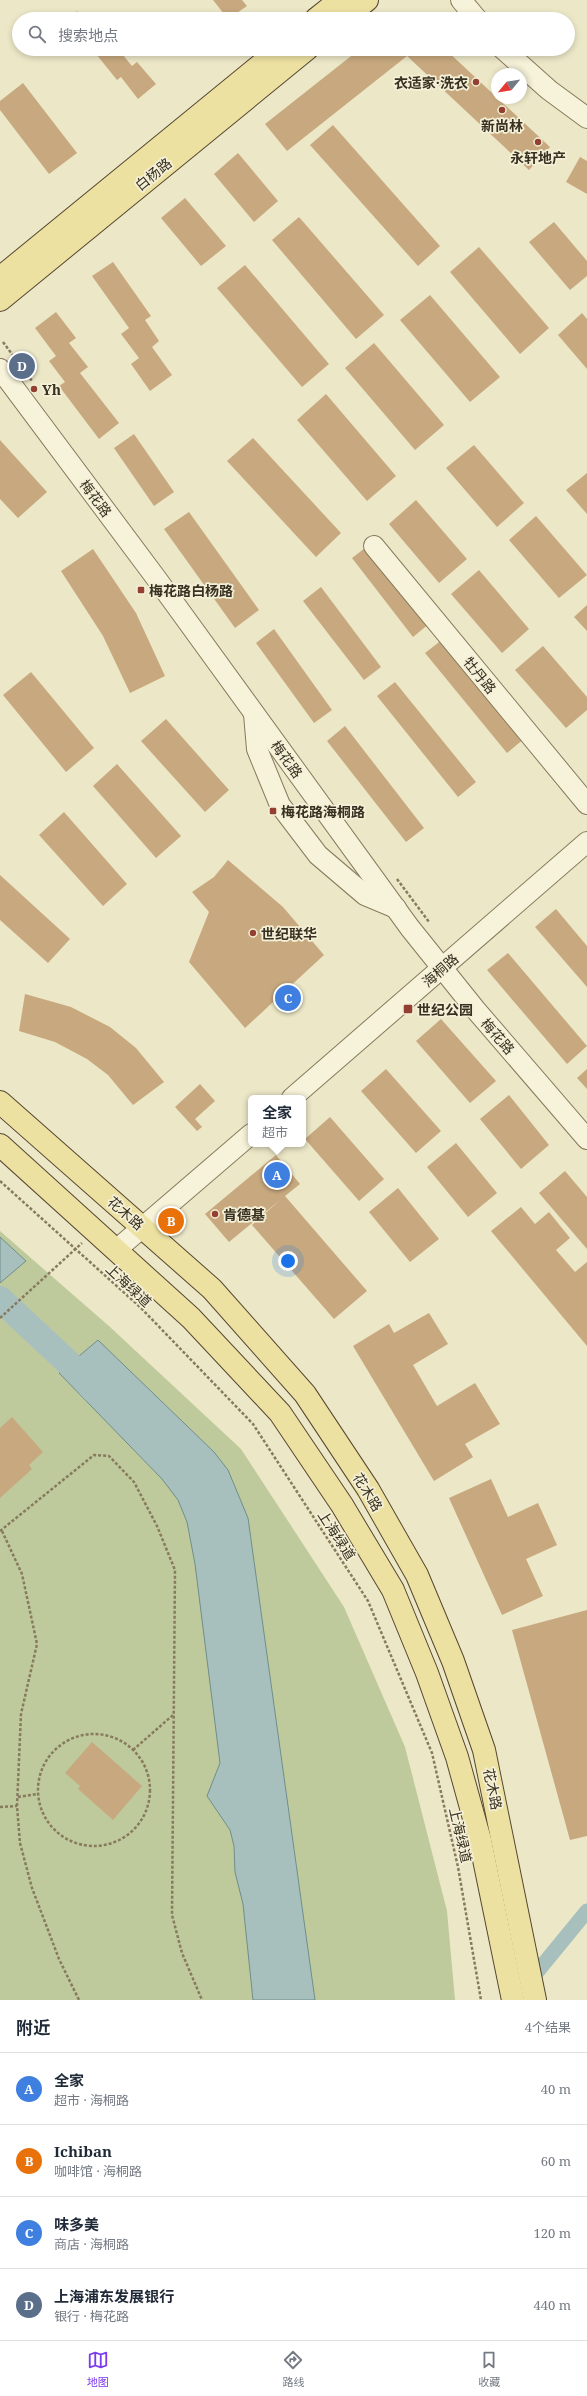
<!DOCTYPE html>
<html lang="zh">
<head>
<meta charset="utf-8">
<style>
  :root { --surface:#fff; --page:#f6f6f7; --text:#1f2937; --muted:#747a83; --line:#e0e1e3; --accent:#7c3aed }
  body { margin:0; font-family:"Noto Serif","Noto Sans SC",serif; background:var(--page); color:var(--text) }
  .compass { position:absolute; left:491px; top:68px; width:36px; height:36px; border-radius:50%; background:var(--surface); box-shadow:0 2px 6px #0003; rotate:240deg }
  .you { position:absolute; left:288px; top:1261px; width:14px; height:14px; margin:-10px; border:3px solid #fff; border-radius:50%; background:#1a73e8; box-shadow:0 0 0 6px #1a73e833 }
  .badge { display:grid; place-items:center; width:26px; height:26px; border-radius:50%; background:var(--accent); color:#fff; font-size:13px; font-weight:700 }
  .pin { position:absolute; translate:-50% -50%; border:2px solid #fff; box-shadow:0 1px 4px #0006 }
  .popup { position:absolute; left:248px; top:1095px; width:58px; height:52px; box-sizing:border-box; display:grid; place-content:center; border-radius:6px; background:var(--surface); filter:drop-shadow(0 1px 3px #0005); font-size:13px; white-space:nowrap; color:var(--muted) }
  .popup b { font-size:15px; color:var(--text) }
  .popup::after { content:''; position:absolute; left:50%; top:100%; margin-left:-8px; border:8px solid transparent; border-top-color:var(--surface) }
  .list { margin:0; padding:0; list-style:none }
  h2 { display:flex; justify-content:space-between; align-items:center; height:52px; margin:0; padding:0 16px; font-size:17px }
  h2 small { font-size:13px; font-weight:400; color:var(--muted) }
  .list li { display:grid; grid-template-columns:26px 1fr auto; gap:12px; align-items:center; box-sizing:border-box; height:72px; padding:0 16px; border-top:1px solid var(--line) }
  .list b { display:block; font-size:15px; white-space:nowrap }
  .list p { margin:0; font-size:13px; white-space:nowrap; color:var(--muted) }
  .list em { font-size:13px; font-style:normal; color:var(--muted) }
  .icon { flex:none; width:22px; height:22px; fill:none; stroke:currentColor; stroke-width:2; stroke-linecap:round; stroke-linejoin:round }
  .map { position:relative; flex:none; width:587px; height:2000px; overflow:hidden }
  .search { position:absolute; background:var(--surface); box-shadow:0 2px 6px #0003; left:12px; right:12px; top:12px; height:44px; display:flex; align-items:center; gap:10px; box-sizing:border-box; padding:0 14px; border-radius:22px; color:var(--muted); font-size:15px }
  .sheet { height:340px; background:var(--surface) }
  nav { display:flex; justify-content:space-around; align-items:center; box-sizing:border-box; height:56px; border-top:1px solid var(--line); background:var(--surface); font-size:11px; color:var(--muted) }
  nav a { display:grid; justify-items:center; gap:2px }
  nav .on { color:var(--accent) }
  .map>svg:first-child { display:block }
  .green { fill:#beca9c }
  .water { fill:#a8c0bd; stroke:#6f8e8b }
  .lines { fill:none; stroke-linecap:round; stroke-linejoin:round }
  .canal { stroke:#a8c0bd; stroke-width:15 }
  .river { stroke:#a8c0bd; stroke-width:26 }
  .building { fill:#c8a97f }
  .minor-casing { stroke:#877a5e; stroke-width:22 }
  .major-casing { stroke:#554731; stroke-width:24 }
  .path { stroke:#877a5e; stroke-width:2.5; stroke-dasharray:3 2; stroke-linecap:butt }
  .minor { stroke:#f7f3da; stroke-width:20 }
  .major { stroke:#ede1a2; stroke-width:22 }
  .poi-dot { fill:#933f31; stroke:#f4f0d7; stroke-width:1.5 }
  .labels { text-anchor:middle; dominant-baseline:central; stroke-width:3.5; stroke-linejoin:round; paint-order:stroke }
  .poi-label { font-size:14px; font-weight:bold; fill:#383020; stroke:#f4f0d7; text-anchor:start }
  .street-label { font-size:14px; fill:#383020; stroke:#f4f0d7 }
</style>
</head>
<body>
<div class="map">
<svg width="587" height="2000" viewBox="0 0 587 2000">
  <rect width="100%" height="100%" fill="#ece7c7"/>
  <!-- green -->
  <path class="green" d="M 0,1231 L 110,1327 L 241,1449 L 344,1607 L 405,1747 L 447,1911 L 455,2000 L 0,2000 Z"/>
  <!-- water -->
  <g class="water">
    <path d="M 0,1237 L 26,1261 L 0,1283 Z"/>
    <path d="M 98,1340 L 214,1452 L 228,1470 L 248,1518 L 315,2000 L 253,2000 L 243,1904 L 235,1872 L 234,1846 L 230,1830 L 207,1796 L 220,1763 L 195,1564 L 187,1522 L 178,1500 L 162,1479 L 59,1373 Z"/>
  </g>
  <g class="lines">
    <!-- canal -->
    <path class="canal" d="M 528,1983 L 587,1911"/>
    <!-- river -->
    <path class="river" d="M 0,1299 L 78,1372 L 94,1390"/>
  </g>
  <!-- building -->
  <g class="building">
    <path d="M 213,0 L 242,0 L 247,6 L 228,19 Z"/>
    <path d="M 77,11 L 83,19 L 68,19 Z"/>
    <path d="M 92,49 L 118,49 L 132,66 L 137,62 L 156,84 L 138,99 L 121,77 L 117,80 Z"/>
    <path d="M 360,49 L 445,49 L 550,147 L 529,170 L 407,56 L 287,151 L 265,124 Z"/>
    <path d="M 23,83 L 77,153 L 49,174 L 0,110 L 0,101 Z"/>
    <path d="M 333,125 L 440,246 L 418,266 L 310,145 Z"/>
    <path d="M 238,153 L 278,201 L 254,222 L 214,174 Z"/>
    <path d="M 580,157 L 587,161 L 587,194 L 566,182 Z"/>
    <path d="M 185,198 L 226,246 L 201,266 L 161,218 Z"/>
    <path d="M 299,217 L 384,315 L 356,339 L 272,240 Z"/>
    <path d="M 554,222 L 587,261 L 587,276 L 570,290 L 529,242 Z"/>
    <path d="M 479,247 L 549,328 L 520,354 L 450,272 Z"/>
    <path d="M 113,262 L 151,316 L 145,320 L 159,341 L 152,347 L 172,375 L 150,391 L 131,364 L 139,358 L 121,334 L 129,328 L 92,276 Z"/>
    <path d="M 245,265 L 329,364 L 302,387 L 217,288 Z"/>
    <path d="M 430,295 L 500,377 L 470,402 L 400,320 Z"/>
    <path d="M 56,312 L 76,338 L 69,343 L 88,367 L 80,373 L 119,423 L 99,439 L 59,386 L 65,382 L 49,361 L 56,356 L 35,328 Z"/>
    <path d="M 582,313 L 587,319 L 587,369 L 558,335 Z"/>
    <path d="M 374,343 L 444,425 L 415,450 L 345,368 Z"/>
    <path d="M 326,394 L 396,476 L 367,501 L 297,420 Z"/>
    <path d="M 134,434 L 174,492 L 154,506 L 114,448 Z"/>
    <path d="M 253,438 L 341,533 L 316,557 L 227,461 Z"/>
    <path d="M 0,440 L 47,492 L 18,518 L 0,499 Z"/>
    <path d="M 474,445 L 524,503 L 497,527 L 446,468 Z"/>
    <path d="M 587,473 L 587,514 L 566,490 Z"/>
    <path d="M 416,500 L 467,559 L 439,583 L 389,524 Z"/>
    <path d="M 189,512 L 259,610 L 235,628 L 164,529 Z"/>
    <path d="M 536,516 L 587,575 L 559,598 L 509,540 Z"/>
    <path d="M 369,545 L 430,623 L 413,637 L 352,558 Z"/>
    <path d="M 93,549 L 136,613 L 165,676 L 130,693 L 103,636 L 61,571 Z"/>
    <path d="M 479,570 L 529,629 L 502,653 L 451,594 Z"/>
    <path d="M 321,587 L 381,667 L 364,680 L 303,601 Z"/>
    <path d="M 587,605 L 587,631 L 574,617 Z"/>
    <path d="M 274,629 L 332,710 L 314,723 L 256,643 Z"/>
    <path d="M 443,639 L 525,738 L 507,753 L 425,653 Z"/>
    <path d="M 543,646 L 587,697 L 587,710 L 566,728 L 515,670 Z"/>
    <path d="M 31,672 L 94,748 L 66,772 L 3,695 Z"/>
    <path d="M 395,682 L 476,782 L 458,797 L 377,696 Z"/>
    <path d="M 166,719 L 229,790 L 205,812 L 141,741 Z"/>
    <path d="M 345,726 L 424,828 L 406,842 L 327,741 Z"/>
    <path d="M 117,764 L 181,836 L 156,858 L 93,786 Z"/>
    <path d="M 64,812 L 127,884 L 103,906 L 39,835 Z"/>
    <path d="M 228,860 L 283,907 L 324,955 L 245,1028 L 189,962 L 209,912 L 192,892 L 214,877 Z"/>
    <path d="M 0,875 L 70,939 L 48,963 L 0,920 Z"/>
    <path d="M 556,909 L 587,946 L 587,987 L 535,927 Z"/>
    <path d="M 508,953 L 587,1046 L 567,1064 L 487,970 Z"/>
    <path d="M 25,994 L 71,1007 L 110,1027 L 136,1048 L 164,1082 L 133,1105 L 108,1075 L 87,1059 L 55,1042 L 19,1031 Z"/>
    <path d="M 441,1019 L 496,1081 L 470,1103 L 416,1041 Z"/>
    <path d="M 386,1069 L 441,1131 L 416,1153 L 361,1091 Z"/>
    <path d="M 587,1069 L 587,1089 L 577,1078 Z"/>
    <path d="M 200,1084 L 215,1101 L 195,1119 L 202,1127 L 197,1131 L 175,1107 Z"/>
    <path d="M 509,1095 L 549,1145 L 521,1169 L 480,1119 Z"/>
    <path d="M 330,1117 L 384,1179 L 359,1201 L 305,1139 Z"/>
    <path d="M 456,1143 L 497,1193 L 468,1217 L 427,1167 Z"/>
    <path d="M 276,1155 L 300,1184 L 285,1196 L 367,1291 L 334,1319 L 252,1225 L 280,1200 L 229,1242 L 205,1214 Z"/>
    <path d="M 565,1171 L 587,1197 L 587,1249 L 539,1193 Z"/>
    <path d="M 398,1188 L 439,1239 L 410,1262 L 369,1212 Z"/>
    <path d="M 521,1207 L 535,1224 L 549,1212 L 570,1238 L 556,1250 L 575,1272 L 587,1262 L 587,1346 L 491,1231 Z"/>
    <path d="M 429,1313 L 448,1344 L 413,1365 L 437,1406 L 475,1383 L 500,1424 L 465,1444 L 473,1457 L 434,1481 L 353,1346 L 389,1324 L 394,1333 Z"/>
    <path d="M 12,1417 L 43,1452 L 29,1465 L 32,1469 L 0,1498 L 0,1428 Z"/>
    <path d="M 491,1479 L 508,1517 L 538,1503 L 557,1545 L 526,1559 L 543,1596 L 502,1615 L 449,1498 Z"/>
    <path d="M 587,1610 L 587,1836 L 570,1840 L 512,1630 Z"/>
    <path d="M 92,1742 L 142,1786 L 113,1820 L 78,1789 L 80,1786 L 65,1773 Z"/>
  </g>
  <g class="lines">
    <defs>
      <g id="minor">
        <path d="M 461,0 L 477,19"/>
        <path d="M 503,49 L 549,90 L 587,118"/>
        <path d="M 0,369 L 156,578 L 410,928 L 475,1009 L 587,1139"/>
        <path d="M 374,546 L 587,804"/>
        <path d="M 254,714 L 257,749 L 280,805 L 318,855 L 365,895 L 396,908"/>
        <path d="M 292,1098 L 587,842"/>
        <path d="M 116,1250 L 251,1134"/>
      </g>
      <g id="major">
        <path d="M 316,19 L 340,0"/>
        <path d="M 343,19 L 367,0"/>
        <path d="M 0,278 L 280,49"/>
        <path d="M 0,300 L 307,49"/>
        <path d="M 0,1102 L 212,1289 L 305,1394 L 368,1489 L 417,1575 L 453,1661 L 484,1750 L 535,2000"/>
        <path d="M 0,1145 L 191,1318 L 280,1413 L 342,1505 L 393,1590 L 427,1673 L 457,1757 L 480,1840 L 513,2000"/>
      </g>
    </defs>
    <!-- minor casing -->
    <use href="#minor" class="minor-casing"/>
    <!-- major casing -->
    <use href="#major" class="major-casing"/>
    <!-- path -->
    <g class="path">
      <path d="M 3,342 L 32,381"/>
      <path d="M 397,879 L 429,922"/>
      <path d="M 0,1181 L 140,1307 L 253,1424 L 368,1601 L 432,1753 L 458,1867 L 481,2000"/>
      <path d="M 0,1318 L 82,1243"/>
      <path d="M 0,1531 L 94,1455 L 109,1456 L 134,1482 L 157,1526 L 175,1570 L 172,1915 L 182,1953 L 202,2000"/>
      <path d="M 2,1531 L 22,1574 L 37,1644 L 21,1714 L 17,1806 L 20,1843 L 32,1888 L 59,1959 L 79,2000"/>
      <circle cx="94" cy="1790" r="56"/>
      <path d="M 133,1750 L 173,1715"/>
      <path d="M 18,1797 L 37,1794"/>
      <path d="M 0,1807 L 17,1806"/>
    </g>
    <!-- minor -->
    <use href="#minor" class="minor"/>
    <!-- major -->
    <use href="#major" class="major"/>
  </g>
  <!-- markers -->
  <g class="poi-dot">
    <circle cx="476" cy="82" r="4"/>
    <circle cx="502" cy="110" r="4"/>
    <circle cx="538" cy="142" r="4"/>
    <circle cx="34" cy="389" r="4"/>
    <rect x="137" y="586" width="8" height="8" rx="2"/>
    <rect x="269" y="807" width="8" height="8" rx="2"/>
    <circle cx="253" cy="933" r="4"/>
    <rect x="403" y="1004" width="10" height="10" rx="2"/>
    <circle cx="215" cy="1214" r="4"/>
  </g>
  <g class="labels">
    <!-- poi labels -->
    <g class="poi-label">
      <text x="468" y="82" text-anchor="end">衣适家·洗衣</text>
      <text x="502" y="125" text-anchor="middle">新尚林</text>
      <text x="538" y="157" text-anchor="middle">永轩地产</text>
      <text x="42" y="389">Yh</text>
      <text x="149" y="590">梅花路白杨路</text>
      <text x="281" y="811">梅花路海桐路</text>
      <text x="261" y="933">世纪联华</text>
      <text x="417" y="1009">世纪公园</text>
      <text x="223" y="1214">肯德基</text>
    </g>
    <!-- street labels -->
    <g class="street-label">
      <text transform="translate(153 174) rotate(-39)">白杨路</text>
      <text transform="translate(96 498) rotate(53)">梅花路</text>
      <text transform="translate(480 675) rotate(51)">牡丹路</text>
      <text transform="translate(287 759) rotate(54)">梅花路</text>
      <text transform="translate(440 970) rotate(-41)">海桐路</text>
      <text transform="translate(498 1036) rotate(49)">梅花路</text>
      <text transform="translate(126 1213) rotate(41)">花木路</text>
      <text transform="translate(129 1285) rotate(43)">上海绿道</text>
      <text transform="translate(368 1492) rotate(58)">花木路</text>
      <text transform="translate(337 1535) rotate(57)">上海绿道</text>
      <text transform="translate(493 1789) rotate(78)">花木路</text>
      <text transform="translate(461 1835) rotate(77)">上海绿道</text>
    </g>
  </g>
</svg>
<svg class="compass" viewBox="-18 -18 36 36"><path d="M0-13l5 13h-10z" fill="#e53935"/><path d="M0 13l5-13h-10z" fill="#747a83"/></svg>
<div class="you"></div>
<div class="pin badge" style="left:277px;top:1175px;background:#3f7fe0">A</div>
<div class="popup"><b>全家</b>超市</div>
<div class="pin badge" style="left:171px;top:1221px;background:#e8710a">B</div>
<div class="pin badge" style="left:288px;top:998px;background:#3f7fe0">C</div>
<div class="pin badge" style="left:22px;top:366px;background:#5c6f8a">D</div>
<div class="search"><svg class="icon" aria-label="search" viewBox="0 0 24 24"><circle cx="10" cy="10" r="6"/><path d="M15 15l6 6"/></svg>搜索地点</div>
</div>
<section class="sheet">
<h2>附近<small>4个结果</small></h2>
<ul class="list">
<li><span class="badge" style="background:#3f7fe0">A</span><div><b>全家</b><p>超市 · 海桐路</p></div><em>40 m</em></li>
<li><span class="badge" style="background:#e8710a">B</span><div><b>Ichiban</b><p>咖啡馆 · 海桐路</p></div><em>60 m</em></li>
<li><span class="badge" style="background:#3f7fe0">C</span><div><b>味多美</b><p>商店 · 海桐路</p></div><em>120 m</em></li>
<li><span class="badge" style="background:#5c6f8a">D</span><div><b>上海浦东发展银行</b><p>银行 · 梅花路</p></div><em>440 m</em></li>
</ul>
</section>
<nav>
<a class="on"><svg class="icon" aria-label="map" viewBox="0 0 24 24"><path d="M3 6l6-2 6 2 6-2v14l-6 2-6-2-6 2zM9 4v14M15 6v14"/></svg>地图</a>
<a><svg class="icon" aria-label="directions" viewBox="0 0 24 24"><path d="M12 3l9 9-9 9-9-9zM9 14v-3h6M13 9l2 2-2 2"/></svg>路线</a>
<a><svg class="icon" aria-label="saved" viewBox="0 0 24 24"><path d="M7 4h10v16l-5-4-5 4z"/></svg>收藏</a>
</nav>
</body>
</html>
